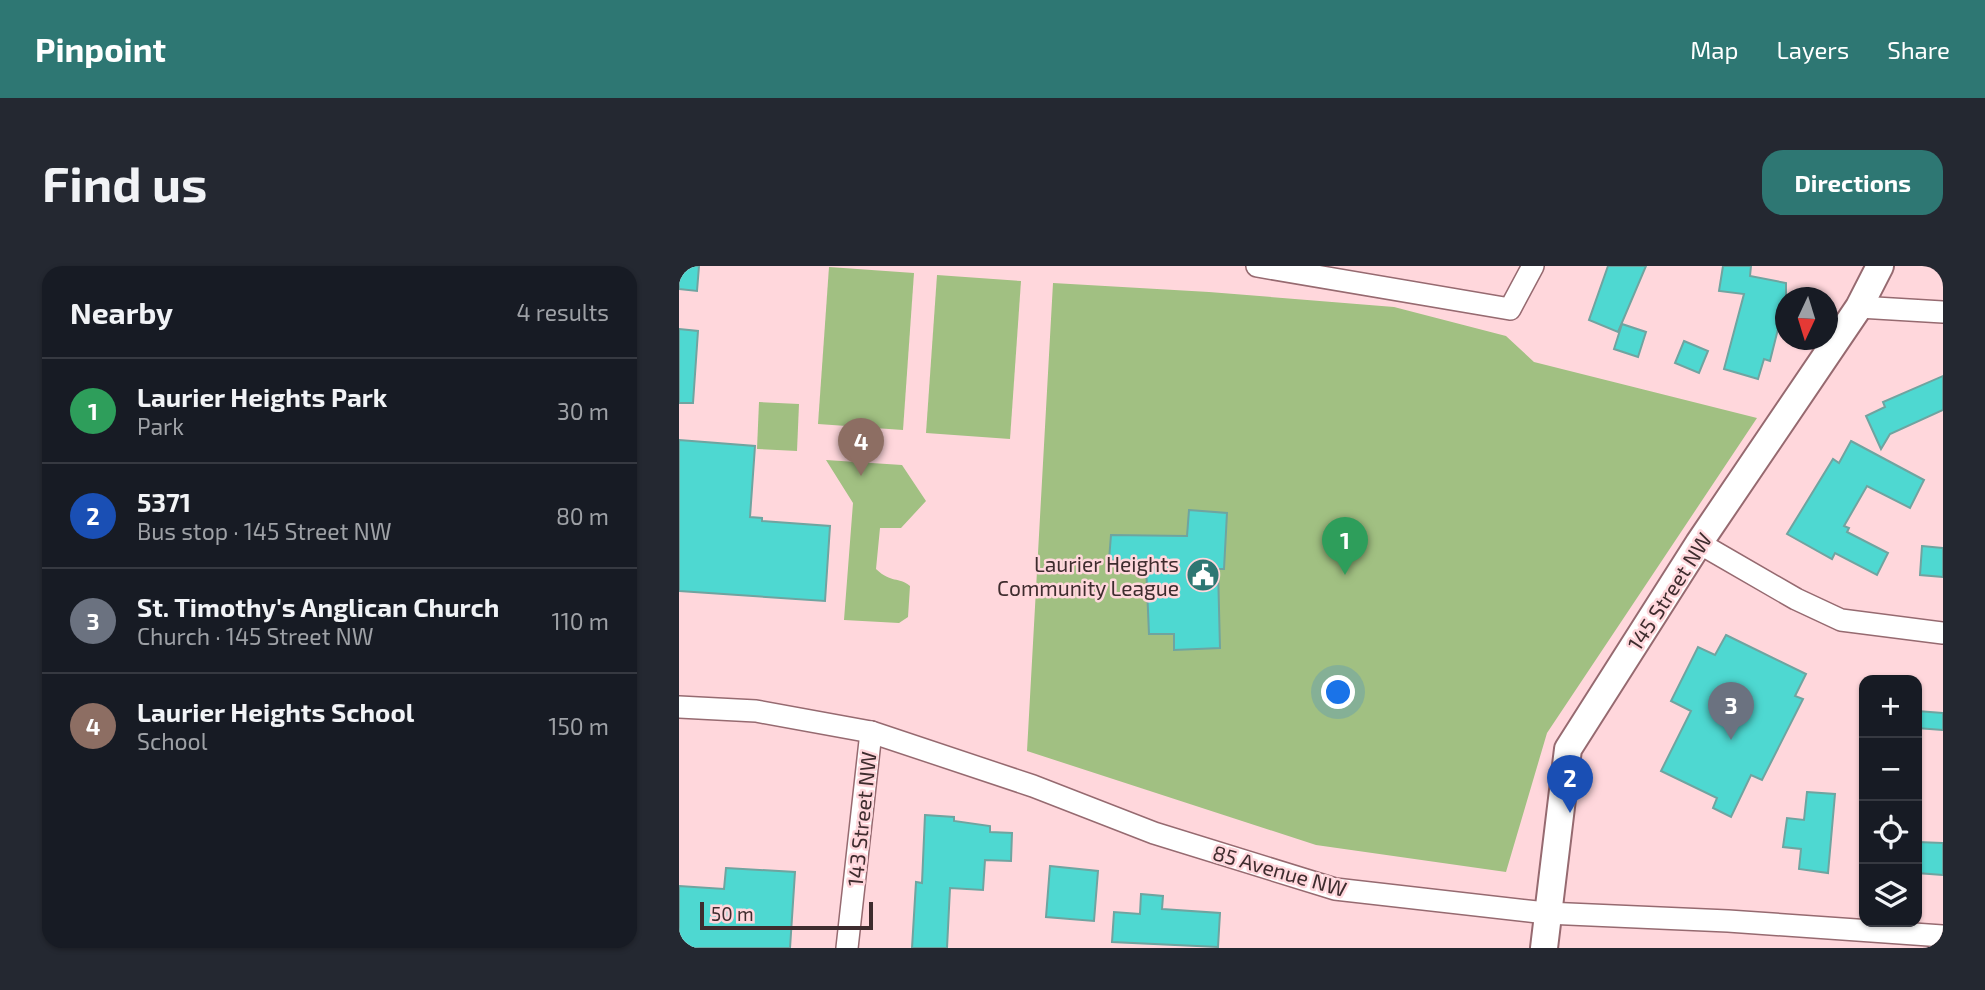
<!DOCTYPE html>
<html lang="en">
<head>
<meta charset="utf-8">
<style>
  :root { --surface:#171b24; --page:#242831; --text:#f1f3f6; --muted:#9ea1a6; --line:#363941; --accent:#2e7773 }
  body { margin:0; font-family:"Exo 2",sans-serif; background:var(--page); color:var(--text) }
  .controls { position:absolute; right:21px; bottom:21px; display:grid; overflow:hidden; border-radius:14px; box-shadow:0 2px 5px #0004 }
  .controls button { width:63px; height:63px; display:grid; place-items:center; padding:0; border:0; border-bottom:2px solid var(--line); background:var(--surface); color:var(--text); font:35px sans-serif }
  .compass { position:absolute; left:1096px; top:21px; width:63px; height:63px; border-radius:50%; background:var(--surface); box-shadow:0 2px 5px #0004; rotate:184deg }
  .scale { position:absolute; left:21px; bottom:18px; width:173px; box-sizing:border-box; padding-left:7px; border:4px solid #3e2c2e; border-top:0; font-size:19px; line-height:24px; white-space:nowrap; color:#3e2c2e; -webkit-text-stroke:5px #ffd7dc; paint-order:stroke }
  .you { position:absolute; left:660px; top:427px; width:24px; height:24px; margin:-18px; border:5px solid #fff; border-radius:50%; background:#1a73e8; box-shadow:0 0 0 10px #1a73e833 }
  .badge { display:grid; place-items:center; width:46px; height:46px; border-radius:50%; background:var(--accent); color:#fff; font-size:23px; font-weight:700 }
  .pin { position:absolute; translate:-50% -58px; filter:drop-shadow(0 2px 4px #0008) }
  .pin::after { content:''; position:absolute; top:37px; width:24px; height:21px; background:inherit; clip-path:polygon(0 0,100% 0,50% 100%) }
  .list { margin:0; padding:0; list-style:none }
  h2 { display:flex; justify-content:space-between; align-items:center; height:91px; margin:0; padding:0 28px; font-size:30px }
  h2 small { font-size:23px; font-weight:400; color:var(--muted) }
  .list li { display:grid; grid-template-columns:46px 1fr auto; gap:21px; align-items:center; box-sizing:border-box; height:105px; padding:0 28px; border-top:2px solid var(--line) }
  .list b { display:block; font-size:26px; white-space:nowrap }
  .list p { margin:0; font-size:23px; white-space:nowrap; color:var(--muted) }
  .list em { font-size:23px; font-style:normal; color:var(--muted) }
  .icon { flex:none; width:38px; height:38px; fill:none; stroke:currentColor; stroke-width:2; stroke-linecap:round; stroke-linejoin:round }
  .map { position:relative; flex:none; width:1264px; height:682px; overflow:hidden; border-radius:21px }
  header { display:flex; align-items:center; gap:42px; box-sizing:border-box; height:98px; padding:0 35px; background:var(--accent); color:#fff }
  header strong { font-size:33px }
  nav { display:flex; gap:38px; margin-inline-start:auto; font-size:24px }
  .intro { display:flex; align-items:center; justify-content:space-between; box-sizing:border-box; height:168px; padding:0 42px }
  h1 { margin:0; font-size:49px }
  .button { padding:18px 32px; border-radius:21px; background:var(--accent); color:#fff; font-size:24px; font-weight:700 }
  main { display:flex; gap:42px; padding:0 42px }
  aside { flex:1; background:var(--surface); border-radius:21px; box-shadow:0 2px 5px #0004 }
  .map>svg:first-child { display:block }
  .green { fill:#a1c082 }
  .building { fill:#4ed8d1; stroke:#6fa4a0; stroke-width:2 }
  .lines { fill:none; stroke-linecap:round; stroke-linejoin:round }
  .minor-casing { stroke:#966a70; stroke-width:24 }
  .tertiary-casing { stroke:#966a70; stroke-width:30 }
  .minor { stroke:#fff; stroke-width:21 }
  .tertiary { stroke:#fff; stroke-width:26 }
  .labels { text-anchor:middle; dominant-baseline:central; stroke-width:5; stroke-linejoin:round; paint-order:stroke }
  .poi-label { font-size:21px; fill:#3e2c2e; stroke:#ffd7dc; text-anchor:end }
  .street-label { font-size:21px; fill:#3e2c2e; stroke:#ffd7dc }
</style>
</head>
<body>
<header>
<strong>Pinpoint</strong>
<nav><a>Map</a><a>Layers</a><a>Share</a></nav>
</header>
<div class="intro"><h1>Find us</h1><a class="button">Directions</a></div>
<main>
<aside>
<h2>Nearby<small>4 results</small></h2>
<ul class="list">
<li><span class="badge" style="background:#2e9e5b">1</span><div><b>Laurier Heights Park</b><p>Park</p></div><em>30 m</em></li>
<li><span class="badge" style="background:#1a4fb4">2</span><div><b>5371</b><p>Bus stop · 145 Street NW</p></div><em>80 m</em></li>
<li><span class="badge" style="background:#6b7280">3</span><div><b>St. Timothy's Anglican Church</b><p>Church · 145 Street NW</p></div><em>110 m</em></li>
<li><span class="badge" style="background:#8d6e63">4</span><div><b>Laurier Heights School</b><p>School</p></div><em>150 m</em></li>
</ul>
</aside>
<div class="map">
<svg width="1264" height="682" viewBox="0 0 1264 682">
  <rect width="100%" height="100%" fill="#ffd7dc"/>
  <!-- green -->
  <g class="green">
    <path d="M 150,1 L 235,7 L 224,164 L 139,158 Z"/>
    <path d="M 258,9 L 342,15 L 331,173 L 247,167 Z"/>
    <path d="M 374,17 L 530,26 L 715,41 L 827,70 L 855,96 L 1078,152 L 868,467 L 827,606 L 637,579 L 348,485 Z"/>
    <path d="M 80,136 L 120,138 L 118,185 L 78,183 Z"/>
    <path d="M 147,194 L 223,199 L 247,235 L 222,262 L 201,262 L 197,303 C 213,318 219,310 231,320 L 229,351 L 220,357 L 165,354 L 174,237 Z"/>
  </g>
  <!-- building -->
  <g class="building">
    <path d="M 0,0 L 20,0 L 18,25 L 0,23 Z"/>
    <path d="M 929,0 L 967,0 L 939,66 L 910,54 Z"/>
    <path d="M 1044,0 L 1072,0 L 1071,10 L 1107,17 L 1107,60 L 1100,59 L 1091,95 L 1085,93 L 1079,113 L 1045,103 L 1065,28 L 1040,25 Z"/>
    <path d="M 943,58 L 967,66 L 959,91 L 935,83 Z"/>
    <path d="M 0,63 L 19,65 L 14,137 L 0,137 Z"/>
    <path d="M 1005,75 L 1029,85 L 1020,107 L 996,97 Z"/>
    <path d="M 1264,110 L 1264,144 L 1211,168 L 1202,183 L 1187,150 L 1206,141 L 1204,136 Z"/>
    <path d="M 0,174 L 76,180 L 71,251 L 83,252 L 83,255 L 151,260 L 146,335 L 0,325 Z"/>
    <path d="M 1172,175 L 1245,214 L 1231,242 L 1188,220 L 1165,260 L 1170,262 L 1168,266 L 1209,287 L 1198,309 L 1156,287 L 1153,293 L 1108,268 L 1154,193 L 1160,197 Z"/>
    <path d="M 510,244 L 548,247 L 545,303 L 539,303 L 541,382 L 495,384 L 495,368 L 470,368 L 467,298 L 430,294 L 432,269 L 508,270 Z"/>
    <path d="M 1243,280 L 1264,282 L 1264,311 L 1241,309 Z"/>
    <path d="M 1047,369 L 1127,408 L 1116,430 L 1124,433 L 1083,514 L 1072,509 L 1052,551 L 1034,542 L 1038,532 L 982,505 L 1012,445 L 992,435 L 1019,381 L 1036,389 Z"/>
    <path d="M 1238,445 L 1264,447 L 1264,464 L 1238,462 Z"/>
    <path d="M 1128,526 L 1156,528 L 1149,607 L 1120,603 L 1122,583 L 1104,581 L 1108,552 L 1125,554 Z"/>
    <path d="M 246,549 L 275,551 L 275,555 L 311,560 L 311,566 L 333,567 L 332,595 L 306,594 L 304,624 L 271,622 L 268,682 L 233,682 L 237,616 L 243,617 Z"/>
    <path d="M 1238,576 L 1264,577 L 1264,609 L 1238,607 Z"/>
    <path d="M 371,600 L 419,605 L 415,655 L 367,651 Z"/>
    <path d="M 47,602 L 116,606 L 111,682 L 0,682 L 0,620 L 45,623 Z"/>
    <path d="M 462,628 L 484,630 L 483,643 L 541,647 L 539,681 L 433,676 L 435,646 L 461,648 Z"/>
  </g>
  <g class="lines">
    <defs>
      <g id="minor">
        <path d="M 578,0 L 831,43 L 854,0"/>
        <path d="M 1180,41 L 1264,46"/>
        <path d="M 1020,277 L 1117,333 L 1162,354 L 1264,367"/>
        <path d="M 0,441 L 77,445 L 192,466 L 354,520 L 475,567 L 656,623 L 867,647 L 1049,655 L 1264,670"/>
        <path d="M 168,682 L 192,466"/>
      </g>
      <path id="tertiary" d="M 865,682 L 889,483 L 1020,277 L 1180,41 L 1201,0"/>
    </defs>
    <!-- minor casing -->
    <use href="#minor" class="minor-casing"/>
    <!-- tertiary casing -->
    <use href="#tertiary" class="tertiary-casing"/>
    <!-- minor -->
    <use href="#minor" class="minor"/>
    <!-- tertiary -->
    <use href="#tertiary" class="tertiary"/>
  </g>
  <!-- icons -->
  <defs>
    <symbol id="civic-disc" viewBox="-11 -11 22 22"><circle r="9.5" fill="#2e7773" stroke="#ffd7dc"/><path d="M-.6-6.5H3V-4.5H.6V-3L4-1V1h2V6H-6V1h2V-1L-.6-3ZM-1.2 2.5V6h2.4V2.5Z" fill="#fff"/></symbol>
  </defs>
  <g fill-rule="evenodd">
    <use href="#civic-disc" x="505" y="290" width="38" height="38"/>
  </g>
  <g class="labels">
    <!-- poi labels -->
    <g class="poi-label">
      <text x="500" y="297">Laurier Heights<tspan x="500" dy="24">Community League</tspan></text>
    </g>
    <!-- street labels -->
    <g class="street-label">
      <text transform="translate(990 325) rotate(-57)">145 Street NW</text>
      <text transform="translate(182 553) rotate(-84)">143 Street NW</text>
      <text transform="translate(601 604) rotate(16)">85 Avenue NW</text>
    </g>
  </g>
</svg>
<div class="controls">
<button>+</button>
<button>−</button>
<button><svg class="icon" aria-label="locate" viewBox="0 0 24 24"><circle cx="12" cy="12" r="6"/><path d="M12 2v4M12 18v4M2 12h4M18 12h4"/></svg></button>
<button><svg class="icon" aria-label="layers" viewBox="0 0 24 24"><path d="M12 4l9 5-9 5-9-5zM3 14l9 5 9-5"/></svg></button>
</div>
<svg class="compass" viewBox="-18 -18 36 36"><path d="M0-13l5 13h-10z" fill="#e53935"/><path d="M0 13l5-13h-10z" fill="#9ea1a6"/></svg>
<div class="scale">50 m</div>
<div class="you"></div>
<div class="pin badge" style="left:666px;top:309px;background:#2e9e5b">1</div>
<div class="pin badge" style="left:891px;top:547px;background:#1a4fb4">2</div>
<div class="pin badge" style="left:1052px;top:474px;background:#6b7280">3</div>
<div class="pin badge" style="left:182px;top:210px;background:#8d6e63">4</div>
</div>
</main>
</body>
</html>
